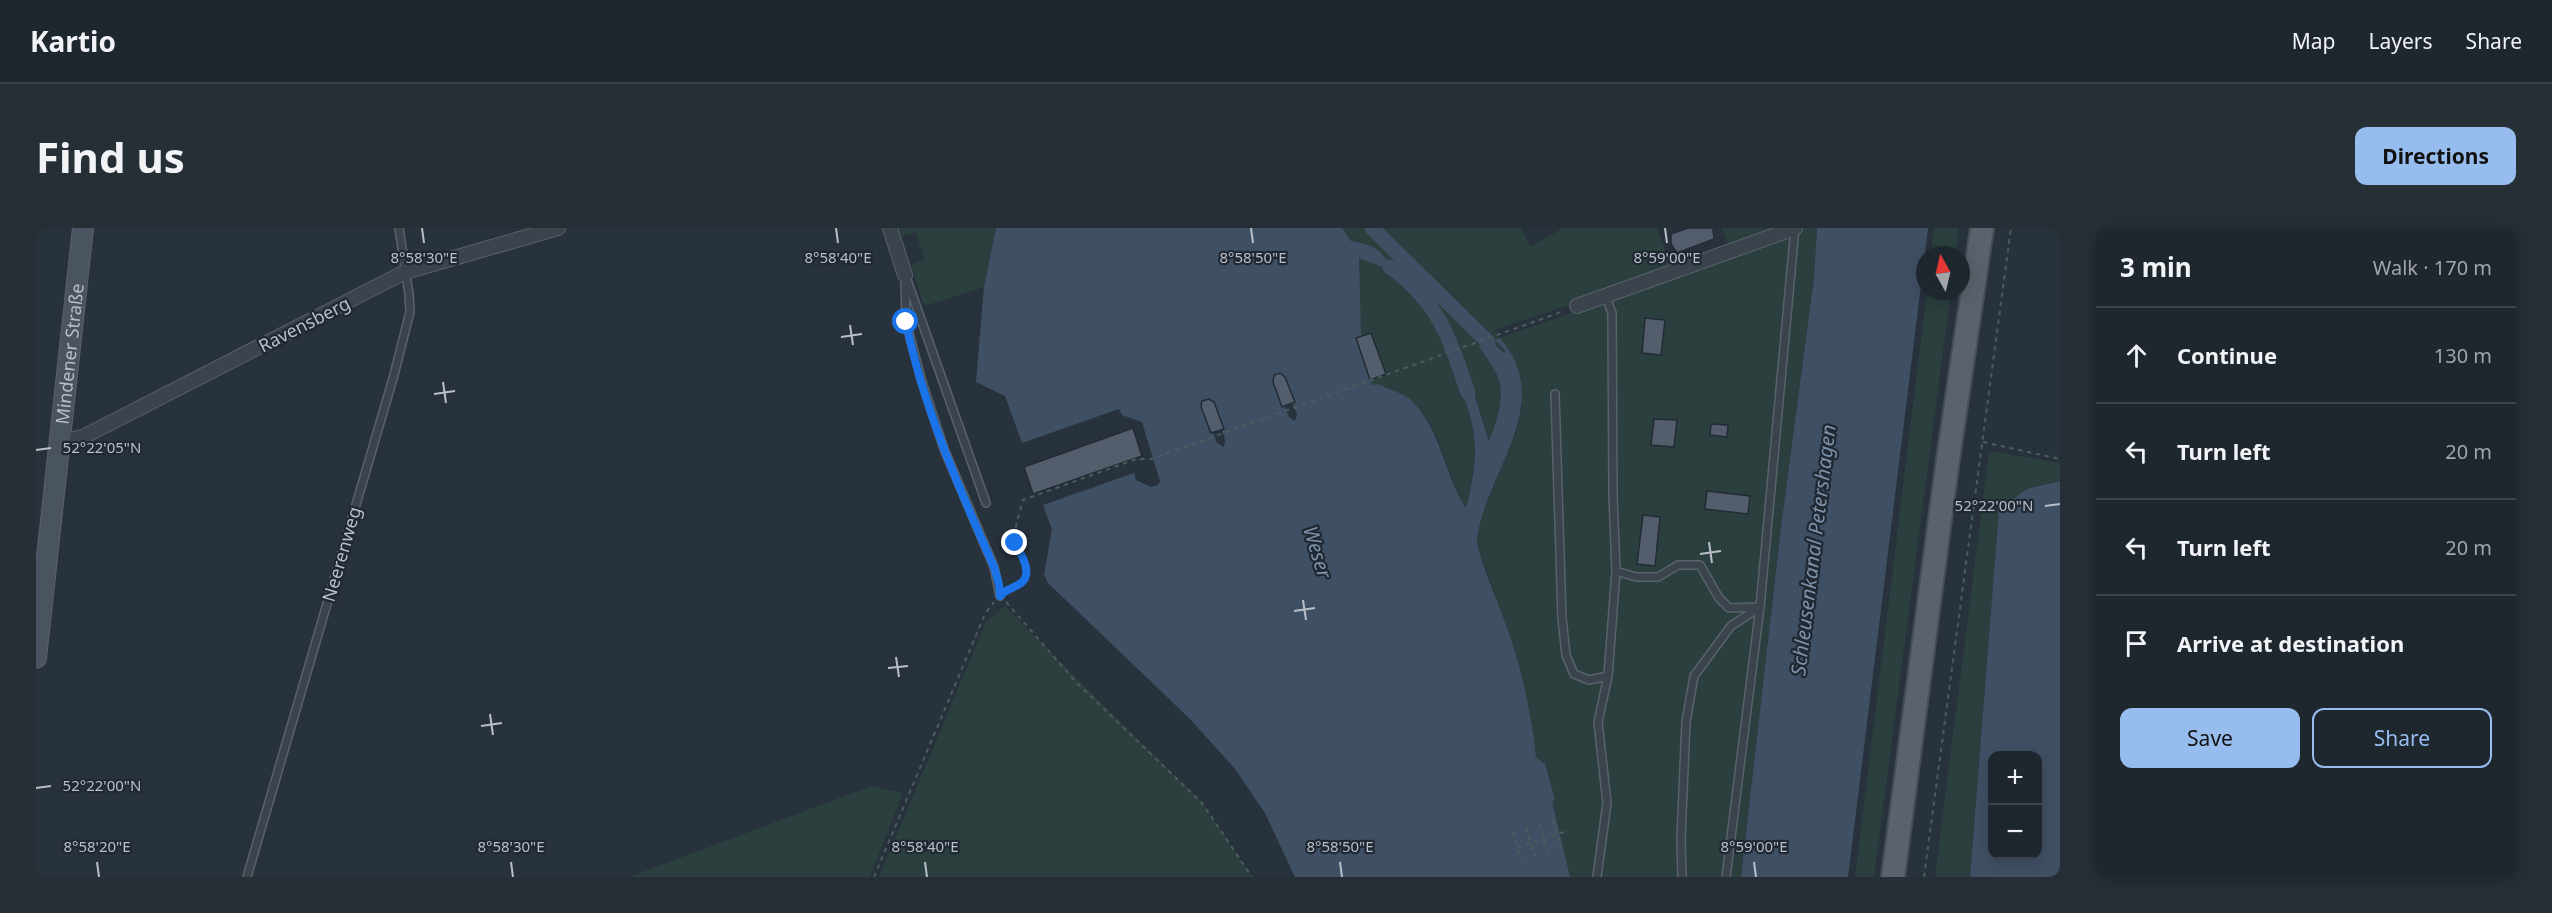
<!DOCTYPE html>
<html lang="en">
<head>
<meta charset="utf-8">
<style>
  :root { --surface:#1e262e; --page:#262e36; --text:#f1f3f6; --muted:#a1a5aa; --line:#3c434a; --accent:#97bcee }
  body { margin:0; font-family:"Noto Sans",sans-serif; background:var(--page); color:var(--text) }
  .controls { position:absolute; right:18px; bottom:18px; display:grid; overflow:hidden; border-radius:12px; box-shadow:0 3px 15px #0003 }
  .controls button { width:54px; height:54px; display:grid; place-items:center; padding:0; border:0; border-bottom:2px solid var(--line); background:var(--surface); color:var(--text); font:30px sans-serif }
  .compass { position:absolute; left:1880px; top:18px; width:54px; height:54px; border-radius:50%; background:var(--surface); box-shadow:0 3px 15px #0003; rotate:352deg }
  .stop { position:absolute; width:18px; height:18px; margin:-14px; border:4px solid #1a73e8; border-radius:50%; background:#fff }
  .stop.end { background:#1a73e8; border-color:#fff; box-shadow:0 2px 6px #0008 }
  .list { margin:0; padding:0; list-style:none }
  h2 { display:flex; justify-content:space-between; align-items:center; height:78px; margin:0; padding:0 24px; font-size:26px }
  h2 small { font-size:20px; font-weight:400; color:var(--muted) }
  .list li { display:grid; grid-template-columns:39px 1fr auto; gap:18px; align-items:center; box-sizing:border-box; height:96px; padding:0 24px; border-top:2px solid var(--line) }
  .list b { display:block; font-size:22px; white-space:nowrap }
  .list em { font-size:20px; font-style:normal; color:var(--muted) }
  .actions { display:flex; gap:12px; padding:18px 24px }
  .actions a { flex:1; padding:14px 0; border:2px solid var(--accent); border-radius:12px; text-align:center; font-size:21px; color:var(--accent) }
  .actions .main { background:var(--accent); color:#111 }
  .icon { flex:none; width:33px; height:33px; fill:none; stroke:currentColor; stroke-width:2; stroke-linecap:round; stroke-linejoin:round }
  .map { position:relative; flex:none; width:2024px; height:649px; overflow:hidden; border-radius:12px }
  header { display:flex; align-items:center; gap:36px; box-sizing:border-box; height:84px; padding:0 30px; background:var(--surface); border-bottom:2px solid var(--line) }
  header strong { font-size:28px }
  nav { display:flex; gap:33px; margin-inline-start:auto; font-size:21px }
  .intro { display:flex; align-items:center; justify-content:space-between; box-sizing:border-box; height:144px; padding:0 36px }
  h1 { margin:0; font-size:42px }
  .button { padding:15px 27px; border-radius:12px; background:var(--accent); color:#111; font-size:21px; font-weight:700 }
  main { display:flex; gap:36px; padding:0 36px }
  aside { flex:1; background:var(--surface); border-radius:12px; box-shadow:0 3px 15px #0003 }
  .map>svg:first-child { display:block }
  .green { fill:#2b3f3f }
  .water { fill:#405064; fill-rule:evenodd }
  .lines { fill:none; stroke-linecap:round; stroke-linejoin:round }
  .canal { stroke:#405064; stroke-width:15 }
  .building { fill:#535d6b; stroke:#222b35; stroke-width:1.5 }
  .lane-casing { stroke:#59626b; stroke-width:10 }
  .street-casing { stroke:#59626b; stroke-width:16 }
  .secondary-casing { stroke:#59626b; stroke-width:22 }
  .primary-casing { stroke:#454d57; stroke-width:26 }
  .path { stroke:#4a5c5d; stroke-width:2; stroke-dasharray:4.5 4.5; stroke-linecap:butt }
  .lane { stroke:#3b444d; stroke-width:7 }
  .street { stroke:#3b444d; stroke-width:14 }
  .secondary { stroke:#4a5360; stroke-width:20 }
  .primary { stroke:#5a636d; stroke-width:22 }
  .route { stroke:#1a73e8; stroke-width:8 }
  .ticks { fill:none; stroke:#b8bfc8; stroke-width:2 }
  .labels { text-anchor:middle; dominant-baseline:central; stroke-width:4.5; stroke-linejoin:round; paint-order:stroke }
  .street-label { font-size:18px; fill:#b8bfc8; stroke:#202933 }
  .water-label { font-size:20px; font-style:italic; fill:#7c91a8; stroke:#202933 }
  .ticks-label { font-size:15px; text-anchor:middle; fill:#b8bfc8; stroke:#202933; stroke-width:4.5; stroke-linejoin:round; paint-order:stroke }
</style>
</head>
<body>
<header>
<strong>Kartio</strong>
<nav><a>Map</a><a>Layers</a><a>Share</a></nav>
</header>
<div class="intro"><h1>Find us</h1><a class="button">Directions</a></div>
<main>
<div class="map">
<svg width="2024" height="649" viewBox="0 0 2024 649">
  <rect width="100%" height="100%" fill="#28323d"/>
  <!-- green -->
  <g class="green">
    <path d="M 863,0 L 960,0 L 948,59 L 888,78 L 875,36 L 888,32 L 880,4 L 866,8 Z"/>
    <path d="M 1306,0 L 1485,0 L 1494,19 L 1527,0 L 1621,0 L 1636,42 L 1458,102 L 1464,110 L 1763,5 L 1764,0 L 1781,0 L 1778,50 L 1745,299 L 1705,649 L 1534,649 L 1516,572 L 1519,572 L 1500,529 L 1485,446 L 1473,405 L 1440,315 L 1447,284 L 1480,205 L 1486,180 L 1486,164 L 1475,125 L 1464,110 L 1470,123 L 1468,126 L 1443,118 C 1449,127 1457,137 1461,147 C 1470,168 1461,194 1453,213 L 1440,169 L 1424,125 L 1437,163 L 1428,167 L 1413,128 C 1423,158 1439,190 1439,222 C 1439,241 1434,259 1431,277 L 1429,279 C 1411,248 1403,190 1372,170 C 1363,164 1352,161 1342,156 L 1336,158 L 1334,152 L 1350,146 L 1335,105 L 1325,108 L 1322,29 L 1348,40 L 1333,17 L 1315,13 Z"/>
    <path d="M 1686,0 L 1750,0 L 1694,21 Z"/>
    <path d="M 1898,0 L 1923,0 L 1920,27 L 1895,27 Z"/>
    <path d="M 1891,63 L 1915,63 L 1838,649 L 1819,649 Z"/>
    <path d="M 1953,223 L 2024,235 L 2024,253 L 1991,261 L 1963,281 L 1934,649 L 1899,649 Z"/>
    <path d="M 968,378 L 1166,575 L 1216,649 L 843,649 L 950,394 Z"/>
    <path d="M 835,558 L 867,565 L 834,649 L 593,649 Z"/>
  </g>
  <!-- water -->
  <g class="water">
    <path d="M 960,0 L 1306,0 L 1315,13 C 1336,17 1344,19 1354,39 L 1348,40 L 1323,30 L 1325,108 L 1320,111 L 1336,157 L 1342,156 C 1352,161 1367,165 1375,172 C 1405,201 1408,245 1429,279 L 1431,277 C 1435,259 1439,240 1439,222 C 1439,190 1423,157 1413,128 L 1428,166 L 1437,163 L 1425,124 L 1453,213 C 1461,194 1470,167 1461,147 C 1456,137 1449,127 1443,118 L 1455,113 L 1468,125 L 1470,123 L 1459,112 L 1464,110 C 1521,176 1450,243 1441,311 C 1439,322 1468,388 1473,405 C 1486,443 1496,489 1500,529 L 1509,536 L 1519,572 L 1516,573 L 1534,649 L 1259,649 L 1229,585 L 1199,541 L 1154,491 L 1012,355 L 1008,347 L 1016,301 L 1007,277 L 1098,245 L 1100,252 L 1115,259 L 1122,257 L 1124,253 L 1106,194 L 1086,187 L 1083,181 L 986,215 L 969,168 L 940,154 L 948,59 ZM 1244,145 L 1249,149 L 1259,174 L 1256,175 L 1261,186 L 1259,193 L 1253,189 L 1248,178 L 1246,179 L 1237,154 L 1238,147 ZM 1172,171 L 1178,174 L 1189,212 L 1188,219 L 1181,215 L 1177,204 L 1174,205 L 1165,179 L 1166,173 Z"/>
    <path d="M 1781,0 L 1892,0 L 1812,649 L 1705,649 L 1745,299 L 1778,50 Z"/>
    <path d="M 2024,253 L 2024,649 L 1934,649 L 1963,281 L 1991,261 ZM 1956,528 L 2002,528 L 2002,626 L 1956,626 Z"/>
  </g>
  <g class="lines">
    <!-- canal -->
    <g class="canal">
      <path d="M 1336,0 L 1452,114"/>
      <path d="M 1354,39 C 1404,75 1413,110 1432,165"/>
    </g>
  </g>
  <!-- building -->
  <g class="building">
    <path d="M 1652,0 L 1677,0 L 1678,11 L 1641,25 L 1635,16 L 1635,6 Z"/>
    <path d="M 1609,90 L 1629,92 L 1625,127 L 1606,125 Z"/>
    <path d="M 1335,105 L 1350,146 L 1334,152 L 1320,110 Z"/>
    <path d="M 1244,145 L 1249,149 L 1259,174 L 1246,179 L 1237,154 L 1238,147 Z"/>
    <path d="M 1173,171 L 1178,174 L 1188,201 L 1175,205 L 1165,179 L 1166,173 Z"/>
    <path d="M 1618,191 L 1641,192 L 1638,219 L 1615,217 Z"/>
    <path d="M 1675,196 L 1692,197 L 1691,209 L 1674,207 Z"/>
    <path d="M 1097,200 L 1106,228 L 997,266 L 988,239 Z"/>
    <path d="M 1671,263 L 1714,268 L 1712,286 L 1669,281 Z"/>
    <path d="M 1607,287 L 1624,289 L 1619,338 L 1601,336 Z"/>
  </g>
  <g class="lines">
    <defs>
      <g id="lane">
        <path d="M 869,47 L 870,94 L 886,154 L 908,221 L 958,339 L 964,368"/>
        <path d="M 871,52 L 950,275"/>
        <path d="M 1519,166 L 1526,390 L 1530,427 L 1538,446 L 1553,452 L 1572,448"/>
        <path d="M 1580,343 L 1600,349 L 1622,349 L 1642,337 L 1664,337 L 1683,370 L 1693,380 L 1722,379"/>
        <path d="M 211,649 L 358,147 L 374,84 L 373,66 L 363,0"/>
        <path d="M 1561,649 L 1571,575 L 1562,494 L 1572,448 L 1580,343 L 1577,267 L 1576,85 L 1570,69"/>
        <path d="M 1646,649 L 1645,610 L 1650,494 L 1658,448 L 1695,398 L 1724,379"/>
        <path d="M 1690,649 L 1724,379 L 1759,0"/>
      </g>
      <g id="street">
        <path d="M 854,0 L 869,47"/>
        <path d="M 1541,78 L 1759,0"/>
        <path d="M 22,214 L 47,209 L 369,44 L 522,0"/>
      </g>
      <g id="secondary">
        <path id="s1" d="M 0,430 L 47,0"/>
      </g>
      <path id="primary" d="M 1857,649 L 1911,238 L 1946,0"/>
    </defs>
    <!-- lane casing -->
    <use href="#lane" class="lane-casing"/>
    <!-- street casing -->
    <use href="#street" class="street-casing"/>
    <!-- secondary casing -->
    <use href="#secondary" class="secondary-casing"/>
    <!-- primary casing -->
    <use href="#primary" class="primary-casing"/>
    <!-- path -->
    <g class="path">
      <path d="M 1947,214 L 2024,231"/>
      <path d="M 972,360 C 1006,346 982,337 979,315 C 977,302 984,284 987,272 L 1100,231 L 1115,231 L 1528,83"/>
      <path d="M 970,374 L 1040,454 L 1166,575 L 1216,649"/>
      <path d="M 1517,592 L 1525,620"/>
      <path d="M 1503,595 L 1512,626"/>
      <path d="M 1490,600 L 1499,629"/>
      <path d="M 1477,604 L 1485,632"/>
      <path d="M 1481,619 L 1531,603"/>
      <path d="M 838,649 L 949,386 L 958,374"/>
      <path d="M 1888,649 L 1975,0"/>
    </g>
    <!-- lane -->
    <use href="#lane" class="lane"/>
    <!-- street -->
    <use href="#street" class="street"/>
    <!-- secondary -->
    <use href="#secondary" class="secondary"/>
    <!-- primary -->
    <use href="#primary" class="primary"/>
  </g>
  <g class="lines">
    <!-- route -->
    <path class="route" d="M 870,94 C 887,179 923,260 958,339 L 963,356 L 964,368 C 971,360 977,361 985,355 C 998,345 984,325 979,315"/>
  </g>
  <!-- ticks -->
  <path class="ticks" d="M 386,0 L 388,15M 800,0 L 802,15M 1215,0 L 1217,15M 1629,0 L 1631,15M 814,97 L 817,117M 805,109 L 826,106M 407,154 L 410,175M 398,166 L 419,163M 0,222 L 15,220M 2009,278 L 2024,276M 1673,314 L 1676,335M 1664,326 L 1685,323M 1267,372 L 1270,392M 1258,383 L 1279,380M 860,429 L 863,449M 852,440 L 872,438M 454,486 L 457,507M 445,498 L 466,495M 0,560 L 15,558M 61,634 L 63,649M 475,634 L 477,649M 889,634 L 891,649M 1304,634 L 1306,649M 1718,634 L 1720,649"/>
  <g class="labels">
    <!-- street labels -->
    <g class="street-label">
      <text transform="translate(268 96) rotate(-27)">Ravensberg</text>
      <text stroke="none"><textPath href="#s1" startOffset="306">Mindener Straße</textPath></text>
      <text transform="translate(305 326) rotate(-74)">Neerenweg</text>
    </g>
    <!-- water labels -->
    <g class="water-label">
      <text transform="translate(1777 322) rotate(-83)">Schleusenkanal Petershagen</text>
      <text transform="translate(1282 324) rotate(73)">Weser</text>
    </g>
  </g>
  <g class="ticks-label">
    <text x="388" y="35">8°58'30"E</text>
    <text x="802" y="35">8°58'40"E</text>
    <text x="1217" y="35">8°58'50"E</text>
    <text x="1631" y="35">8°59'00"E</text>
    <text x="66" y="225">52°22'05"N</text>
    <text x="1958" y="283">52°22'00"N</text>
    <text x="66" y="563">52°22'00"N</text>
    <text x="61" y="624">8°58'20"E</text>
    <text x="475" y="624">8°58'30"E</text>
    <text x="889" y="624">8°58'40"E</text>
    <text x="1304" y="624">8°58'50"E</text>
    <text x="1718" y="624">8°59'00"E</text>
  </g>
</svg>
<div class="controls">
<button>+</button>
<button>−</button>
</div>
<svg class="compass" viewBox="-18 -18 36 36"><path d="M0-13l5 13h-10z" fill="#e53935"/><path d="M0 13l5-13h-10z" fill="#a1a5aa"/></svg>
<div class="stop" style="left:870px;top:94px"></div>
<div class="stop end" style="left:979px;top:315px"></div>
</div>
<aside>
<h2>3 min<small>Walk · 170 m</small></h2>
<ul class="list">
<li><svg class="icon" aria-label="ahead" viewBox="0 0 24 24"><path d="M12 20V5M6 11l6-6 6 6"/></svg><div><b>Continue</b></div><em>130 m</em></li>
<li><svg class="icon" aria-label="left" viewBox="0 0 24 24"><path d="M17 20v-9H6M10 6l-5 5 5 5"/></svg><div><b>Turn left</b></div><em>20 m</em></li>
<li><svg class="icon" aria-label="left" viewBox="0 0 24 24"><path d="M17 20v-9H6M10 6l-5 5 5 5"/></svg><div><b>Turn left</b></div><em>20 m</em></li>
<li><svg class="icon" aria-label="arrive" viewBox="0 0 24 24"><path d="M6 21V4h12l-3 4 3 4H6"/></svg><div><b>Arrive at destination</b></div></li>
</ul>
<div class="actions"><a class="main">Save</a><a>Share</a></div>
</aside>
</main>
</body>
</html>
